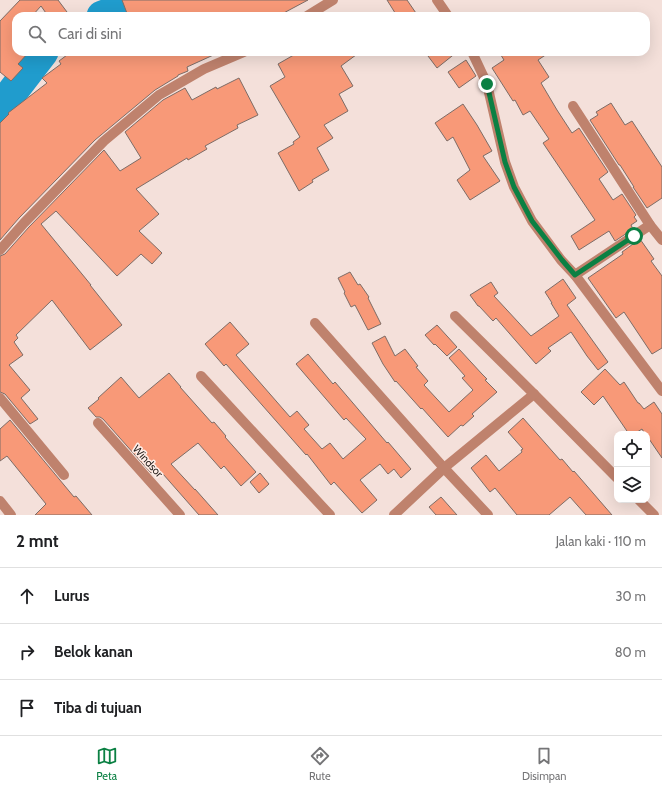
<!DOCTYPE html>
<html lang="id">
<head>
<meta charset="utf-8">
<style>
  :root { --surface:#fff; --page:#f6f6f6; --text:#202124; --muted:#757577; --line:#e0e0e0; --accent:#0b8043 }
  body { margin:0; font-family:Cabin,sans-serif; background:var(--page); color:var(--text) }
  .controls { position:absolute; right:12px; bottom:12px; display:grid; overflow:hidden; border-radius:8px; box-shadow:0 4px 16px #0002 }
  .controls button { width:36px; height:36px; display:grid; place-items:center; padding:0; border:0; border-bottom:1px solid var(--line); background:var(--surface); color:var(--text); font:20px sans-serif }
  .stop { position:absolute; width:12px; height:12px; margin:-9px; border:3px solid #0b8043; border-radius:50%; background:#fff }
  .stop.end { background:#0b8043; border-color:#fff; box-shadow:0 1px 4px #0008 }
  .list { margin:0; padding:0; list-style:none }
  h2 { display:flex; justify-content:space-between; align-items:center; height:52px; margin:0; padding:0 16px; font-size:17px }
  h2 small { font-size:13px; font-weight:400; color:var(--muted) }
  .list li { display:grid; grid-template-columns:26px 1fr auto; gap:12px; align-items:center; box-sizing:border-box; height:56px; padding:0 16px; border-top:1px solid var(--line) }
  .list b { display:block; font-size:15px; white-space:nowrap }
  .list em { font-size:13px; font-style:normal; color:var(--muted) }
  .icon { flex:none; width:22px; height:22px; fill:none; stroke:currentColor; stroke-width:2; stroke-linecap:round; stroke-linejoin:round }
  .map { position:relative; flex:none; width:662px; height:515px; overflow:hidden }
  .search { position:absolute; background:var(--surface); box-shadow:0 4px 16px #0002; left:12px; right:12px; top:12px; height:44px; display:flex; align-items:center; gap:10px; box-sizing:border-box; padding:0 14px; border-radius:12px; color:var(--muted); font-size:15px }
  .sheet { height:220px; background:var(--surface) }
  nav { display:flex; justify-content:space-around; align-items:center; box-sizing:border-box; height:56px; border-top:1px solid var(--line); background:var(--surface); font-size:11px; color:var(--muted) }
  nav a { display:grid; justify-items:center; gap:2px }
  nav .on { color:var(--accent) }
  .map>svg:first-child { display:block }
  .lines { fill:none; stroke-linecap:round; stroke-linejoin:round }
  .river { stroke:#209ccd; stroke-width:31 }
  .building { fill:#f89978; stroke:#7d6c66 }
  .minor { stroke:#bf826d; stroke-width:10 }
  .route { stroke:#0b8043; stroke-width:5 }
  .labels { text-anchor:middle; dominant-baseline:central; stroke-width:3; stroke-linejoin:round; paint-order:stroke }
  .street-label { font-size:11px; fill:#27201d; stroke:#ffefe9 }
</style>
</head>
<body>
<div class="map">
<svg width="662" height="515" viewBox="0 0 662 515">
  <rect width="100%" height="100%" fill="#f4e0da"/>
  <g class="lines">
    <!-- river -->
    <g class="river">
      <path d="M 102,16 L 147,0"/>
      <path d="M 0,108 L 43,52"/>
    </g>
  </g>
  <!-- building -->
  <g class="building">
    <path d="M 20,0 L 58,0 L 70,16 L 48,16 L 41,6 L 32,16 L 16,16 L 16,52 L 29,52 L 18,64 L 23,68 L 11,81 L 0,72 L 0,21 Z"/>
    <path d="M 122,0 L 308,0 L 278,16 L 128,16 Z"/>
    <path d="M 387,0 L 407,0 L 418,16 L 397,16 Z"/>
    <path d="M 71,52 L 220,52 L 187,67 L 188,71 L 178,75 L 178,76 L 155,90 L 95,140 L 19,218 L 0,240 L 0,123 L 9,114 L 8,113 L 47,83 L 42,78 L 61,64 L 59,61 Z"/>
    <path d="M 299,52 L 360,52 L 341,66 L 353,86 L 339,94 L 348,111 L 324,125 L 333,138 L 317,148 L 329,170 L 312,180 L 313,182 L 299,191 L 278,153 L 294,144 L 293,142 L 300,137 L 270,86 L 285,77 L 278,64 Z"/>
    <path d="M 425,52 L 457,52 L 437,68 Z"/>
    <path d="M 499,52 L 550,52 L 538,60 L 549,77 L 541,83 L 557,110 L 572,133 L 579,128 L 608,172 L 599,179 L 613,200 L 622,194 L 636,215 L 634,217 L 637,221 L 631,225 L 633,229 L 615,241 L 609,231 L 579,250 L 571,236 L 595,220 L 543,143 L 549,139 L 530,111 L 523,115 L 515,100 L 513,101 L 492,68 L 504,60 Z"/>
    <path d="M 466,60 L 476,76 L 459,88 L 448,72 Z"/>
    <path d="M 239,78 L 258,115 L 237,125 L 238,128 L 205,146 L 207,149 L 188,160 L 187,158 L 136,189 L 159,214 L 139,231 L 162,253 L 152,264 L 141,254 L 117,276 L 56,211 L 41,224 L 91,285 L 90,285 L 122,325 L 90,350 L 52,300 L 16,335 L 18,338 L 14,342 L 23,355 L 9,365 L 30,390 L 21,398 L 38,419 L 30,424 L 5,394 L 0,392 L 0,256 L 5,254 L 29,227 L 104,150 L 120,171 L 141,158 L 125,132 L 163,100 L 185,88 L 192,100 L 216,87 L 217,89 Z"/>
    <path d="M 611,103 L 625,125 L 632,121 L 662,167 L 662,198 L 647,208 L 633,187 L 634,187 L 620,165 L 619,165 L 590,120 L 598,115 L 596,112 Z"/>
    <path d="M 463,104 L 477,125 L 492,151 L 483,156 L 500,181 L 470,200 L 457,180 L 470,170 L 453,137 L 447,141 L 435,123 Z"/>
    <path d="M 640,239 L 654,259 L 651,261 L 662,276 L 662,348 L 652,354 L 624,312 L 616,318 L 588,278 L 623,254 L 622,252 Z"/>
    <path d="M 350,272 L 358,285 L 360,284 L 369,297 L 368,298 L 381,324 L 368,330 L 355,305 L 351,307 L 344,293 L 345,292 L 338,278 Z"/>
    <path d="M 563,279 L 576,298 L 567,305 L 608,362 L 598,370 L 587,356 L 571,332 L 548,348 L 551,351 L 536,364 L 496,318 L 493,321 L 479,306 L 478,306 L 470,295 L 491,282 L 498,293 L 494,296 L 531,336 L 559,316 L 551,303 L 552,303 L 545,292 Z"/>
    <path d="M 230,322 L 249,344 L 236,355 L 290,417 L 297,411 L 309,425 L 304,429 L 322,449 L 330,443 L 343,459 L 366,439 L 346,418 L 344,420 L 296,364 L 308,354 L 333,384 L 335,382 L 387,443 L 388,442 L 411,469 L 401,478 L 394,469 L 388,474 L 380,464 L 360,480 L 377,500 L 362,513 L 334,482 L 331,485 L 307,454 L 306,455 L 226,364 L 224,366 L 205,344 Z"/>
    <path d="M 437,325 L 457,347 L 447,356 L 435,344 L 434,345 L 425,335 Z"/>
    <path d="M 385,336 L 395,356 L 405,349 L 418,366 L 416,367 L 428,381 L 424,385 L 449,412 L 473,390 L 462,378 L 465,376 L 449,358 L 459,349 L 482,374 L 487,379 L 485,380 L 497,392 L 472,414 L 474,416 L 463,426 L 461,425 L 448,437 L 422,408 L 421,409 L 396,381 L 395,382 L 383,364 L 372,343 Z"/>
    <path d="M 605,369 L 620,385 L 624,382 L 638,403 L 639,403 L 644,409 L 654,402 L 662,414 L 662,458 L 647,436 L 647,434 L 645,434 L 642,429 L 634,434 L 629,434 L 603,396 L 594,405 L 581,392 Z"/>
    <path d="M 169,373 L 181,387 L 180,387 L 212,423 L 214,422 L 226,436 L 225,437 L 256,472 L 241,486 L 224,466 L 221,469 L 198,443 L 171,464 L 195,490 L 195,489 L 218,515 L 199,515 L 163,474 L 161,475 L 156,469 L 151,473 L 103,419 L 100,417 L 96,417 L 88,408 L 99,399 L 98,398 L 121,377 L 139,398 Z"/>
    <path d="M 523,418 L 560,460 L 562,459 L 573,472 L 574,471 L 612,515 L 586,515 L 570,497 L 549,515 L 517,515 L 495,488 L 490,492 L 471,468 L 486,455 L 499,471 L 522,452 L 521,450 L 523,449 L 508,432 Z"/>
    <path d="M 10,420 L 74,497 L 76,496 L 92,515 L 35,515 L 46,504 L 7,456 L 0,461 L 0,429 Z"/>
    <path d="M 260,473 L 269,484 L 259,493 L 250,482 Z"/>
    <path d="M 441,497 L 457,515 L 436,515 L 429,507 Z"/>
  </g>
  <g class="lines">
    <!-- minor -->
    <g class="minor">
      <path d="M 437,0 L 448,16"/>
      <path d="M 307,16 L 333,0"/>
      <path d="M 472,52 L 487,84 L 505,162 L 514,187 L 532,221 L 561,260 L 575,275 L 662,391"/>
      <path d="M 573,106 L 650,225"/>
      <path d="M 0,250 L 24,223 L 104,141 L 159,95 L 204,69 L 244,52"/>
      <path d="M 575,275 L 650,225 L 662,240"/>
      <path d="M 455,316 L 534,394 L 617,478"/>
      <path d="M 315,323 L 444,468 L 488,515"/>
      <path d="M 201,376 L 330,515"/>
      <path d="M 0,398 L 64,475"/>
      <path d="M 98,423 L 180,515"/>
      <path d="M 639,500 L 654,515"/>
      <path d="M 0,501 L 11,515"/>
      <path d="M 394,515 L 444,468 L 534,394"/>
    </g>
  </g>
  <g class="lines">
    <!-- route -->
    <path class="route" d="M 487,84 L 505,162 L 514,187 L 532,221 L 562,260 L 575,275 L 634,236"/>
  </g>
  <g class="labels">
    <!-- street labels -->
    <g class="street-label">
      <text transform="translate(148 461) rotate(48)">Windsor</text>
    </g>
  </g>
</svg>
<div class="controls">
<button><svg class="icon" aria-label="locate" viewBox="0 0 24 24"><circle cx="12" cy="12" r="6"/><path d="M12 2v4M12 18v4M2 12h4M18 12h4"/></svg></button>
<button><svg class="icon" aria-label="layers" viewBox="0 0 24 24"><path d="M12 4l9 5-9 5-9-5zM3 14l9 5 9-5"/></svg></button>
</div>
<div class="stop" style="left:634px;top:236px"></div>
<div class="stop end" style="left:487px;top:84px"></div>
<div class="search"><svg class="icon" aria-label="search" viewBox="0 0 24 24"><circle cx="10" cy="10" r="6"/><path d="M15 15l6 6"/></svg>Cari di sini</div>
</div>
<section class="sheet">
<h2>2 mnt<small>Jalan kaki · 110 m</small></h2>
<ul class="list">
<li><svg class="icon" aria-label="ahead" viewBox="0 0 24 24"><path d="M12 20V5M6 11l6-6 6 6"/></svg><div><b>Lurus</b></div><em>30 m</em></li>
<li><svg class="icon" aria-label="right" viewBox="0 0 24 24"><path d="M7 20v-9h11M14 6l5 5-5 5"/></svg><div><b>Belok kanan</b></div><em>80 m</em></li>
<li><svg class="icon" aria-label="arrive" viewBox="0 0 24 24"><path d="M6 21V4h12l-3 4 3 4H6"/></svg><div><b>Tiba di tujuan</b></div></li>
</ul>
</section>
<nav>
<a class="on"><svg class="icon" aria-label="map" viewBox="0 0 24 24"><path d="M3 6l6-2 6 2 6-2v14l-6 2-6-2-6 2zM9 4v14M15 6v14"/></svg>Peta</a>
<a><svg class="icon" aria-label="directions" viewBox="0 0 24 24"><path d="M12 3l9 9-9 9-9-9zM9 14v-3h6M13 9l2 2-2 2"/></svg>Rute</a>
<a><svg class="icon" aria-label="saved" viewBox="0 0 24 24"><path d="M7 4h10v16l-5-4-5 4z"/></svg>Disimpan</a>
</nav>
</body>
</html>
